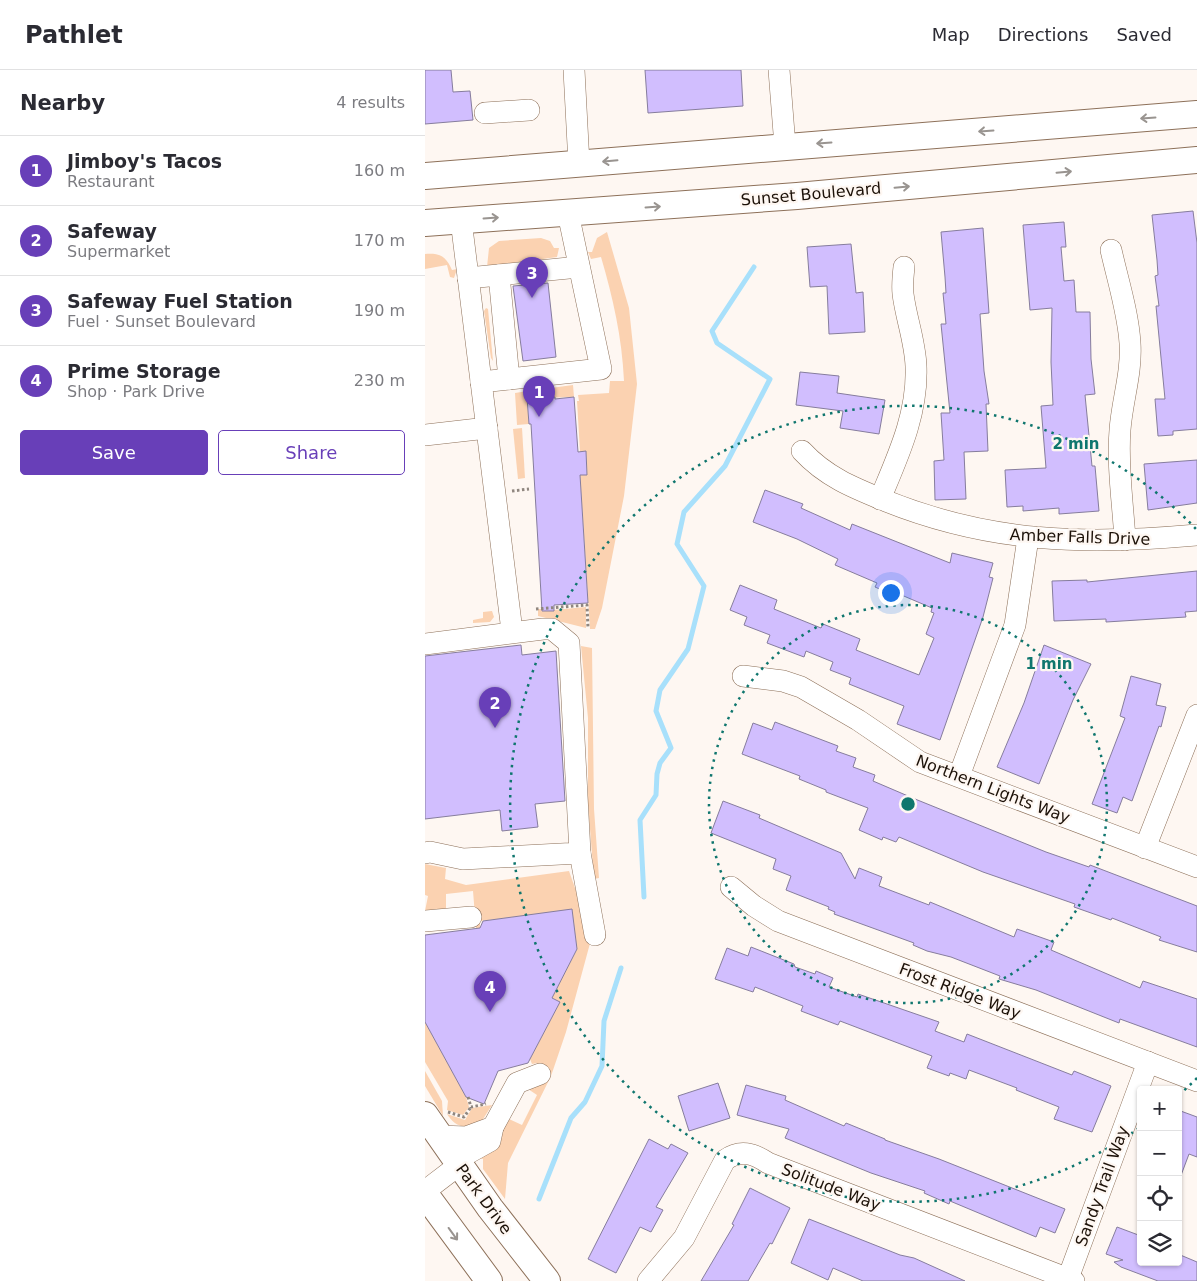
<!DOCTYPE html>
<html lang="en">
<head>
<meta charset="utf-8">
<style>
  :root { --surface:#fff; --page:#f2f2f3; --text:#2b2b33; --muted:#7c7c81; --line:#e1e1e2; --accent:#683fb8 }
  body { margin:0; font-family:"DejaVu Sans",sans-serif; background:var(--page); color:var(--text) }
  .controls { position:absolute; right:15px; bottom:15px; display:grid; overflow:hidden; border-radius:5px; box-shadow:0 1px 4px #0004 }
  .controls button { width:45px; height:45px; display:grid; place-items:center; padding:0; border:0; border-bottom:1px solid var(--line); background:var(--surface); color:var(--text); font:25px sans-serif }
  .you { position:absolute; left:465px; top:522px; width:18px; height:18px; margin:-12px; border:4px solid #fff; border-radius:50%; background:#1a73e8; box-shadow:0 0 0 8px #1a73e833 }
  .badge { display:grid; place-items:center; width:32px; height:32px; border-radius:50%; background:var(--accent); color:#fff; font-size:16px; font-weight:700 }
  .pin { position:absolute; translate:-50% -41px; filter:drop-shadow(0 1px 2px #0008) }
  .pin::after { content:''; position:absolute; top:26px; width:18px; height:15px; background:inherit; clip-path:polygon(0 0,100% 0,50% 100%) }
  .list { margin:0; padding:0; list-style:none }
  h2 { display:flex; justify-content:space-between; align-items:center; height:65px; margin:0; padding:0 20px; font-size:21px }
  h2 small { font-size:16px; font-weight:400; color:var(--muted) }
  .list li { display:grid; grid-template-columns:32px 1fr auto; gap:15px; align-items:center; box-sizing:border-box; height:70px; padding:0 20px; border-top:1px solid var(--line) }
  .list b { display:block; font-size:19px; white-space:nowrap }
  .list p { margin:0; font-size:16px; white-space:nowrap; color:var(--muted) }
  .list em { font-size:16px; font-style:normal; color:var(--muted) }
  .actions { display:flex; gap:10px; padding:15px 20px }
  .actions a { flex:1; padding:11px 0; border:1px solid var(--accent); border-radius:5px; text-align:center; font-size:18px; color:var(--accent) }
  .actions .main { background:var(--accent); color:#fff }
  .icon { flex:none; width:28px; height:28px; fill:none; stroke:currentColor; stroke-width:2; stroke-linecap:round; stroke-linejoin:round }
  .map { position:relative; flex:none; width:772px; height:1211px; overflow:hidden }
  header { display:flex; align-items:center; gap:30px; box-sizing:border-box; height:70px; padding:0 25px; background:var(--surface); border-bottom:1px solid var(--line) }
  header strong { font-size:24px }
  nav { display:flex; gap:28px; margin-inline-start:auto; font-size:18px }
  main { display:flex }
  aside { flex:1; background:var(--surface) }
  .map>svg:first-child { display:block }
  .green { fill:#fbd2b1 }
  .lines { fill:none; stroke-linecap:round; stroke-linejoin:round }
  .stream { stroke:#a8e0fb; stroke-width:5 }
  .building { fill:#d1befe; stroke:#867d9d }
  .minor-casing { stroke:#8d7059; stroke-width:22 }
  .major-casing { stroke:#8d7059; stroke-width:28 }
  .path { stroke:#8f867f; stroke-width:3; stroke-dasharray:2.5 2.5; stroke-linecap:butt }
  .minor { stroke:#fff; stroke-width:21 }
  .major { stroke:#fff; stroke-width:26 }
  .oneway { stroke:#999490 }
  .ring { fill:none; stroke:#0f766e; stroke-width:2.5; stroke-dasharray:2.5 5 }
  .labels { text-anchor:middle; dominant-baseline:central; stroke-width:4.5; stroke-linejoin:round; paint-order:stroke }
  .street-label { font-size:16px; fill:#1c1108; stroke:#fef7f2 }
  .centre { fill:#0f766e; stroke:#fef7f2; stroke-width:2.5 }
  .ring-label { font-size:15px; text-anchor:middle; font-weight:bold; fill:#0f766e; stroke:#fef7f2; stroke-width:4.5; stroke-linejoin:round; paint-order:stroke }
</style>
</head>
<body>
<header>
<strong>Pathlet</strong>
<nav><a>Map</a><a>Directions</a><a>Saved</a></nav>
</header>
<main>
<aside>
<h2>Nearby<small>4 results</small></h2>
<ul class="list">
<li><span class="badge">1</span><div><b>Jimboy's Tacos</b><p>Restaurant</p></div><em>160 m</em></li>
<li><span class="badge">2</span><div><b>Safeway</b><p>Supermarket</p></div><em>170 m</em></li>
<li><span class="badge">3</span><div><b>Safeway Fuel Station</b><p>Fuel · Sunset Boulevard</p></div><em>190 m</em></li>
<li><span class="badge">4</span><div><b>Prime Storage</b><p>Shop · Park Drive</p></div><em>230 m</em></li>
</ul>
<div class="actions"><a class="main">Save</a><a>Share</a></div>
</aside>
<div class="map">
<svg width="772" height="1211" viewBox="0 0 772 1211">
  <rect width="100%" height="100%" fill="#fef7f2"/>
  <!-- green -->
  <g class="green">
    <path d="M 182,162 L 204,238 L 212,314 L 199,426 L 177,538 L 170,559 L 165,559 L 155,405 L 162,404 L 161,382 L 155,382 L 152,331 L 154,331 L 153,325 L 184,323 L 185,311 L 199,311 C 197,267 188,228 176,187 L 166,189 L 163,182 L 167,182 L 172,168 Z"/>
    <path d="M 116,168 L 125,171 L 129,178 L 134,178 L 132,187 L 62,197 L 64,178 L 74,171 Z"/>
    <path d="M 0,184 C 15,183 21,186 27,200 L 32,199 L 29,208 L 25,207 L 22,195 L 0,199 Z"/>
    <path d="M 61,238 L 63,239 L 68,291 L 66,288 L 59,241 Z"/>
    <path d="M 148,315 L 149,327 L 111,328 L 111,320 Z"/>
    <path d="M 109,320 L 109,328 L 102,329 L 104,354 L 92,355 L 90,323 Z"/>
    <path d="M 97,358 L 100,408 L 93,409 L 88,359 Z"/>
    <path d="M 161,537 L 161,558 L 113,546 L 113,539 L 117,539 L 117,541 Z"/>
    <path d="M 67,541 L 69,547 L 65,552 L 48,553 L 48,550 L 58,548 L 58,542 Z"/>
    <path d="M 156,576 L 167,578 L 169,739 L 174,808 L 169,809 L 163,734 L 163,648 Z"/>
    <path d="M 0,794 L 21,798 L 20,809 L 41,815 L 144,801 L 167,866 L 141,962 L 126,1006 L 83,1093 L 80,1129 L 58,1099 L 58,1089 L 53,1088 L 84,1049 L 97,1055 L 112,1025 L 103,1019 L 116,1011 L 112,993 L 107,994 L 105,989 L 135,932 L 127,928 L 152,879 L 147,840 L 55,851 L 55,858 L 51,858 L 48,821 L 21,824 L 21,840 L 0,841 L 3,826 L 0,825 Z"/>
    <path d="M 0,952 L 41,1027 L 44,1037 L 38,1045 L 22,1040 L 23,1031 L 0,992 Z"/>
    <path d="M 0,1001 L 17,1031 L 18,1046 L 0,1016 Z"/>
    <path d="M 67,1035 L 53,1057 C 39,1057 31,1058 22,1044 L 40,1050 L 47,1038 Z"/>
  </g>
  <g class="lines">
    <!-- stream -->
    <g class="stream">
      <path d="M 219,827 L 215,750 L 231,725 L 232,704 L 235,693 L 246,678 L 231,641 L 235,620 L 263,579 L 279,516 L 252,474 L 259,442 L 300,396 L 345,309 L 292,273 L 287,261 L 329,197"/>
      <path d="M 114,1129 L 146,1048 L 160,1032 L 177,996 L 179,951 L 196,898"/>
    </g>
  </g>
  <!-- building -->
  <g class="building">
    <path d="M 0,0 L 26,0 L 28,22 L 45,21 L 48,50 L 0,54 Z"/>
    <path d="M 220,0 L 316,0 L 318,36 L 223,43 Z"/>
    <path d="M 768,141 L 772,173 L 772,359 L 748,361 L 748,365 L 733,366 L 730,329 L 740,329 L 731,236 L 734,236 L 730,206 L 733,205 L 732,190 L 727,145 Z"/>
    <path d="M 639,152 L 641,177 L 636,177 L 639,211 L 649,210 L 651,242 L 665,242 L 666,289 L 670,324 L 660,325 L 667,396 L 670,396 L 674,441 L 634,444 L 634,438 L 598,441 L 598,436 L 582,437 L 580,400 L 621,398 L 616,336 L 628,335 L 626,292 L 627,238 L 605,240 L 598,155 Z"/>
    <path d="M 558,158 L 564,243 L 555,244 L 559,301 L 564,334 L 561,334 L 563,381 L 539,382 L 541,429 L 510,430 L 509,391 L 519,390 L 516,343 L 525,343 L 516,254 L 521,254 L 518,223 L 521,223 L 520,207 L 516,162 Z"/>
    <path d="M 426,174 L 431,223 L 438,222 L 440,262 L 404,264 L 402,216 L 385,217 L 382,177 Z"/>
    <path d="M 123,213 L 131,287 L 98,291 L 88,216 Z"/>
    <path d="M 375,302 L 414,306 L 412,323 L 460,330 L 454,364 L 415,358 L 418,341 L 371,335 Z"/>
    <path d="M 130,327 L 130,329 L 149,327 L 153,382 L 161,381 L 162,405 L 155,405 L 163,533 L 129,535 L 129,541 L 117,541 L 106,354 L 104,354 L 102,328 Z"/>
    <path d="M 772,390 L 772,433 L 723,440 L 719,394 Z"/>
    <path d="M 340,420 L 378,434 L 376,438 L 425,460 L 427,454 L 525,493 L 527,483 L 568,493 L 564,507 L 568,508 L 558,547 L 515,670 L 472,654 L 479,636 L 424,614 L 426,608 L 405,600 L 408,592 L 381,581 L 379,587 L 342,573 L 345,565 L 319,555 L 322,547 L 305,540 L 315,515 L 352,530 L 349,539 L 396,558 L 398,554 L 435,569 L 431,580 L 494,605 L 509,568 L 501,564 L 509,543 L 506,542 L 507,538 L 467,521 L 466,524 L 450,517 L 452,513 L 410,495 L 413,489 L 372,469 L 328,452 Z"/>
    <path d="M 772,501 L 772,541 L 760,542 L 761,547 L 681,552 L 681,549 L 629,551 L 627,511 L 662,510 L 662,512 Z"/>
    <path d="M 96,575 L 97,585 L 131,581 L 140,731 L 110,734 L 113,757 L 77,761 L 75,740 L 0,749 L 0,586 Z"/>
    <path d="M 619,575 L 666,594 L 648,630 L 614,714 L 572,697 L 599,633 Z"/>
    <path d="M 706,606 L 736,614 L 731,635 L 741,637 L 736,657 L 734,656 L 707,731 L 698,727 L 692,743 L 667,734 L 700,648 L 695,646 Z"/>
    <path d="M 350,652 L 413,676 L 411,681 L 431,688 L 428,697 L 450,705 L 448,711 L 490,729 L 621,782 L 664,797 L 665,795 L 772,836 L 772,882 L 734,870 L 736,867 L 687,848 L 686,850 L 649,837 L 650,834 L 558,802 L 474,767 L 471,772 L 458,767 L 457,770 L 434,760 L 443,738 L 401,722 L 401,720 L 374,709 L 375,706 L 317,684 L 328,653 L 347,660 Z"/>
    <path d="M 298,731 L 335,745 L 334,748 L 416,783 L 430,809 L 434,798 L 457,807 L 454,816 L 504,835 L 505,832 L 589,867 L 592,859 L 629,872 L 626,880 L 715,918 L 718,911 L 772,929 L 772,977 L 695,949 L 694,953 L 611,920 L 574,909 L 575,906 L 526,887 L 502,881 L 488,875 L 489,873 L 409,844 L 410,842 L 403,839 L 404,837 L 361,820 L 366,806 L 348,799 L 351,789 L 286,763 Z"/>
    <path d="M 147,839 L 152,879 L 127,928 L 135,932 L 105,989 L 103,993 L 73,1001 L 59,1034 L 41,1027 L 0,952 L 0,865 L 55,858 L 58,851 Z"/>
    <path d="M 326,877 L 369,894 L 370,897 L 390,904 L 391,901 L 408,908 L 404,917 L 432,927 L 433,924 L 514,952 L 510,961 L 539,972 L 542,964 L 647,1005 L 649,1001 L 686,1016 L 667,1062 L 629,1049 L 634,1037 L 591,1020 L 592,1018 L 544,1000 L 541,1009 L 525,1003 L 524,1006 L 502,998 L 507,986 L 415,951 L 413,955 L 376,941 L 378,936 L 330,917 L 328,922 L 290,909 L 302,878 L 323,886 Z"/>
    <path d="M 293,1013 L 305,1048 L 264,1061 L 253,1026 Z"/>
    <path d="M 321,1015 L 361,1026 L 360,1030 L 419,1056 L 421,1053 L 460,1069 L 460,1070 L 514,1089 L 640,1139 L 630,1163 L 615,1157 L 611,1167 L 525,1131 L 524,1134 L 499,1123 L 500,1121 L 446,1103 L 360,1068 L 364,1059 L 312,1045 Z"/>
    <path d="M 753,1040 L 772,1047 L 772,1087 L 764,1084 L 755,1108 Z"/>
    <path d="M 224,1069 L 243,1079 L 246,1074 L 263,1083 L 231,1137 L 238,1140 L 226,1162 L 215,1157 L 191,1203 L 163,1189 Z"/>
    <path d="M 325,1118 L 365,1138 L 347,1174 L 345,1173 L 323,1211 L 276,1211 L 309,1155 L 307,1154 Z"/>
    <path d="M 384,1149 L 475,1185 L 489,1188 L 540,1211 L 438,1211 L 408,1198 L 403,1210 L 366,1193 Z"/>
    <path d="M 692,1157 L 716,1166 L 716,1192 L 753,1192 L 753,1184 L 772,1192 L 772,1211 L 733,1211 L 696,1197 L 689,1192 L 698,1190 L 681,1184 Z"/>
  </g>
  <g class="lines">
    <defs>
      <g id="minor">
        <path d="M 149,0 L 154,94"/>
        <path d="M 354,0 L 360,76"/>
        <path d="M 60,43 L 104,40"/>
        <path d="M 36,150 L 87,561"/>
        <path d="M 686,180 C 693,211 703,242 705,273 C 707,303 697,331 695,360 C 692,396 698,434 700,470"/>
        <path d="M 74,205 L 84,309"/>
        <path d="M 43,208 L 154,197"/>
        <path d="M 56,312 L 176,299 L 143,143"/>
        <path d="M 0,365 L 62,358"/>
        <path d="M 377,381 C 401,407 429,418 461,431 C 566,473 660,475 772,465"/>
        <path d="M 455,429 C 473,386 493,344 491,296 C 490,271 481,248 478,224 C 477,215 478,206 479,197"/>
        <path d="M 0,574 L 118,559 L 127,559 L 144,573 L 155,783 L 38,789 L 5,782 L 0,783"/>
        <path d="M 318,606 L 358,611 L 376,617 L 433,650 L 495,692 L 772,797"/>
        <path d="M 534,706 L 590,555 L 603,468"/>
        <path d="M 720,778 L 772,645"/>
        <path d="M 155,783 L 170,865"/>
        <path d="M 306,817 L 329,836 L 353,851 L 772,1011"/>
        <path d="M 0,851 L 46,847"/>
        <path d="M 68,1057 L 92,1013 L 115,1004"/>
        <path d="M 14,1066 L 41,1067 L 68,1057 L 65,1071 L 31,1090"/>
        <path d="M 0,1121 L 34,1095"/>
        <path d="M 223,1211 L 259,1168 L 300,1090 C 315,1079 328,1083 343,1093 L 649,1211"/>
        <path d="M 642,1211 L 723,992"/>
      </g>
      <g id="major">
        <path d="M 0,106 L 772,44"/>
        <path d="M 0,153 L 372,126 L 772,90"/>
        <path d="M 0,1045 L 65,1138 L 122,1211"/>
        <path d="M 0,1124 L 64,1211"/>
      </g>
    </defs>
    <!-- minor casing -->
    <use href="#minor" class="minor-casing"/>
    <!-- major casing -->
    <use href="#major" class="major-casing"/>
    <!-- path -->
    <g class="path">
      <path d="M 87,421 L 104,419"/>
      <path d="M 111,539 L 162,535 L 163,558"/>
      <path d="M 43,1027 L 46,1037 L 61,1034"/>
      <path d="M 23,1042 L 39,1047 L 46,1037"/>
    </g>
    <!-- minor -->
    <use href="#minor" class="minor"/>
    <!-- major -->
    <use href="#major" class="major"/>
  </g>
  <!-- one-way arrows -->
  <defs><path id="oneway-shaft" d="M-6 0H5M1.5-3L5.5 0L1.5 3" fill="none" stroke-width="1.6" stroke-linecap="round" stroke-linejoin="round" transform="scale(1.25)"/></defs>
  <g class="oneway">
    <use href="#oneway-shaft" transform="translate(723 48) rotate(176)"/>
    <use href="#oneway-shaft" transform="translate(561 61) rotate(176)"/>
    <use href="#oneway-shaft" transform="translate(399 73) rotate(176)"/>
    <use href="#oneway-shaft" transform="translate(185 91) rotate(175)"/>
    <use href="#oneway-shaft" transform="translate(639 102) rotate(-5)"/>
    <use href="#oneway-shaft" transform="translate(477 117) rotate(-5)"/>
    <use href="#oneway-shaft" transform="translate(228 137) rotate(-4)"/>
    <use href="#oneway-shaft" transform="translate(66 148) rotate(-4)"/>
    <use href="#oneway-shaft" transform="translate(28 1164) rotate(54)"/>
  </g>
  <!-- distance rings -->
  <g class="ring">
    <circle cx="483" cy="734" r="199"/>
    <path d="M772 1008A398 398 0 0 1 754 1025M714 1058A398 398 0 1 1 772 460"/>
  </g>
  <g class="labels">
    <!-- street labels -->
    <g class="street-label">
      <text transform="translate(386 124) rotate(-5)">Sunset Boulevard</text>
      <text transform="translate(655 467) rotate(2)">Amber Falls Drive</text>
      <text transform="translate(568 719) rotate(21)">Northern Lights Way</text>
      <text transform="translate(535 921) rotate(21)">Frost Ridge Way</text>
      <text transform="translate(677 1116) rotate(-70)">Sandy Trail Way</text>
      <text transform="translate(406 1117) rotate(21)">Solitude Way</text>
      <text transform="translate(59 1129) rotate(54)">Park Drive</text>
    </g>
  </g>
  <circle cx="483" cy="734" r="8" class="centre"/>
  <g class="ring-label">
    <text x="651" y="379">2 min</text>
    <text x="624" y="599">1 min</text>
  </g>
</svg>
<div class="controls">
<button>+</button>
<button>−</button>
<button><svg class="icon" aria-label="locate" viewBox="0 0 24 24"><circle cx="12" cy="12" r="6"/><path d="M12 2v4M12 18v4M2 12h4M18 12h4"/></svg></button>
<button><svg class="icon" aria-label="layers" viewBox="0 0 24 24"><path d="M12 4l9 5-9 5-9-5zM3 14l9 5 9-5"/></svg></button>
</div>
<div class="you"></div>
<div class="pin badge" style="left:114px;top:347px">1</div>
<div class="pin badge" style="left:70px;top:658px">2</div>
<div class="pin badge" style="left:107px;top:228px">3</div>
<div class="pin badge" style="left:65px;top:942px">4</div>
</div>
</main>
</body>
</html>
